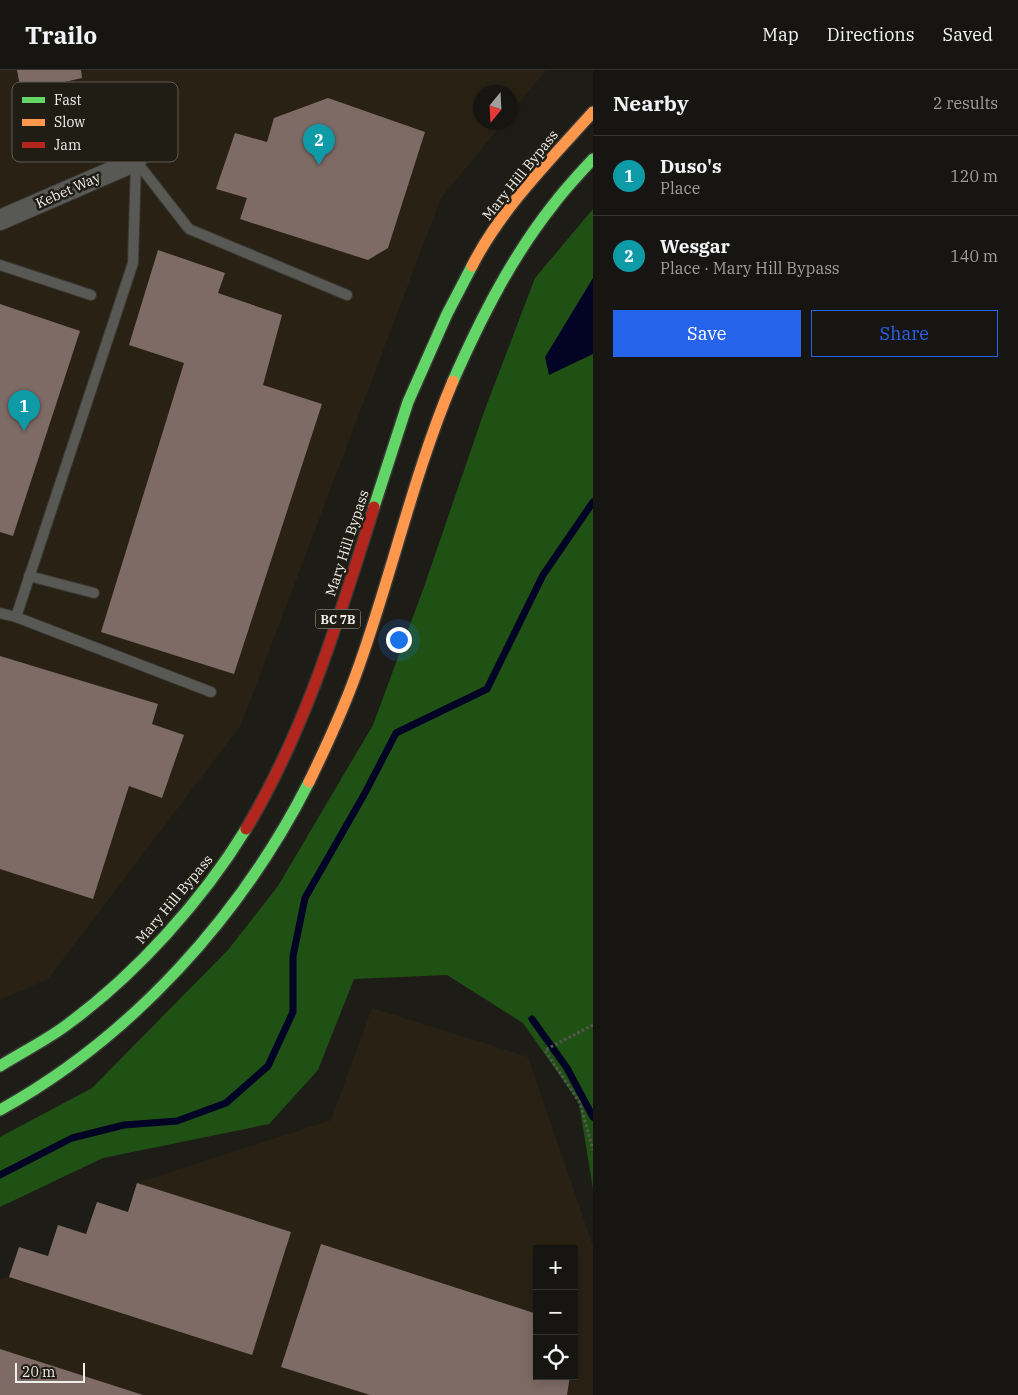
<!DOCTYPE html>
<html lang="en">
<head>
<meta charset="utf-8">
<style>
  :root { --surface:#161511; --page:#1f1e1a; --text:#f1f3f6; --muted:#9e9f9f; --line:#353431; --accent:#2563eb }
  body { margin:0; font-family:"IBM Plex Serif",serif; background:var(--page); color:var(--text) }
  .controls { position:absolute; right:15px; bottom:15px; display:grid; overflow:hidden; border-radius:0px; box-shadow:0 2px 12px #0003 }
  .controls button { width:45px; height:45px; display:grid; place-items:center; padding:0; border:0; border-bottom:1px solid var(--line); background:var(--surface); color:var(--text); font:25px sans-serif }
  .compass { position:absolute; left:473px; top:15px; width:45px; height:45px; border-radius:50%; background:var(--surface); box-shadow:0 2px 12px #0003; rotate:198deg }
  .scale { position:absolute; left:15px; bottom:12px; width:70px; box-sizing:border-box; padding-left:5px; border:2px solid #efede7; border-top:0; font-size:14px; line-height:18px; white-space:nowrap; color:#efede7; -webkit-text-stroke:4px #201d14; paint-order:stroke }
  .you { position:absolute; left:398px; top:569px; width:18px; height:18px; margin:-12px; border:4px solid #fff; border-radius:50%; background:#1a73e8; box-shadow:0 0 0 8px #1a73e833 }
  .badge { display:grid; place-items:center; width:32px; height:32px; border-radius:50%; background:var(--accent); color:#fff; font-size:16px; font-weight:700 }
  .pin { position:absolute; translate:-50% -41px; filter:drop-shadow(0 1px 2px #0008) }
  .pin::after { content:''; position:absolute; top:26px; width:18px; height:15px; background:inherit; clip-path:polygon(0 0,100% 0,50% 100%) }
  .list { margin:0; padding:0; list-style:none }
  h2 { display:flex; justify-content:space-between; align-items:center; height:65px; margin:0; padding:0 20px; font-size:21px }
  h2 small { font-size:16px; font-weight:400; color:var(--muted) }
  .list li { display:grid; grid-template-columns:32px 1fr auto; gap:15px; align-items:center; box-sizing:border-box; height:80px; padding:0 20px; border-top:1px solid var(--line) }
  .list b { display:block; font-size:19px; white-space:nowrap }
  .list p { margin:0; font-size:16px; white-space:nowrap; color:var(--muted) }
  .list em { font-size:16px; font-style:normal; color:var(--muted) }
  .actions { display:flex; gap:10px; padding:15px 20px }
  .actions a { flex:1; padding:11px 0; border:1px solid var(--accent); border-radius:0px; text-align:center; font-size:18px; color:var(--accent) }
  .actions .main { background:var(--accent); color:#fff }
  .icon { flex:none; width:28px; height:28px; fill:none; stroke:currentColor; stroke-width:2; stroke-linecap:round; stroke-linejoin:round }
  .map { position:relative; flex:none; width:593px; height:1325px; overflow:hidden }
  header { display:flex; align-items:center; gap:30px; box-sizing:border-box; height:70px; padding:0 25px; background:var(--surface); border-bottom:1px solid var(--line) }
  header strong { font-size:24px }
  nav { display:flex; gap:28px; margin-inline-start:auto; font-size:18px }
  main { display:flex }
  aside { flex:1; background:var(--surface) }
  .map>svg:first-child { display:block }
  .industrial { fill:#292214; fill-rule:evenodd }
  .forest { fill:#205114 }
  .water { fill:#030326 }
  .lines { fill:none; stroke-linecap:round; stroke-linejoin:round }
  .stream { stroke:#030326; stroke-width:7 }
  .building { fill:#7e6b66 }
  .lane-casing { stroke:#393834; stroke-width:12 }
  .street-casing { stroke:#393834; stroke-width:22 }
  .fast-casing { stroke:#393834; stroke-width:14 }
  .slow-casing { stroke:#393834; stroke-width:14 }
  .jam-casing { stroke:#393834; stroke-width:14 }
  .path { stroke:#585752; stroke-width:3; stroke-dasharray:2.5 2.5; stroke-linecap:butt }
  .lane { stroke:#585854; stroke-width:10 }
  .street { stroke:#585854; stroke-width:20 }
  .fast { stroke:#63d668; stroke-width:11 }
  .slow { stroke:#ff974d; stroke-width:11 }
  .jam { stroke:#b3261e; stroke-width:11 }
  .labels { text-anchor:middle; dominant-baseline:central; stroke-width:5; stroke-linejoin:round; paint-order:stroke }
  .shield { fill:#201d14; stroke:#b1afa8; stroke-width:1 }
  .shield-label { font-size:12px; font-weight:bold; fill:#efede7 }
  .street-label { font-size:14px; fill:#efede7; stroke:#201d14 }
  .key { fill:#201d14; stroke:#5e5b53; stroke-width:1 }
  .key-label { font-size:14px; fill:#efede7 }
</style>
</head>
<body>
<header>
<strong>Trailo</strong>
<nav><a>Map</a><a>Directions</a><a>Saved</a></nav>
</header>
<main>
<div class="map">
<svg width="593" height="1325" viewBox="0 0 593 1325">
  <rect width="100%" height="100%" fill="#1d1c17"/>
  <!-- industrial -->
  <g class="industrial">
    <path d="M 0,0 L 546,0 L 511,43 L 510,22 L 480,22 L 480,52 L 503,53 L 441,128 L 241,655 L 48,909 L 0,930 Z"/>
    <path d="M 372,938 L 528,987 L 593,1176 L 593,1325 L 0,1325 L 0,1209 L 9,1207 L 19,1177 L 48,1186 L 58,1155 L 86,1164 L 97,1132 L 128,1142 L 137,1113 L 331,1050 ZM 537,1179 L 574,1179 L 574,1306 L 537,1306 Z"/>
  </g>
  <!-- forest -->
  <path class="forest" d="M 593,139 L 593,1119 L 579,1033 L 523,953 L 447,905 L 354,909 L 318,1000 L 269,1054 L 103,1088 L 0,1137 L 0,1067 L 92,1018 L 228,880 L 278,816 L 373,655 L 424,517 L 484,342 L 535,208 Z"/>
  <!-- water -->
  <path class="water" d="M 593,208 L 593,284 L 549,305 L 545,287 Z"/>
  <g class="lines">
    <!-- stream -->
    <g class="stream">
      <path d="M 532,949 L 567,998 L 593,1047"/>
      <path d="M 0,1105 L 72,1068 L 124,1055 L 177,1051 L 226,1033 L 268,996 L 293,942 L 293,886 L 305,828 L 365,723 L 396,663 L 487,619 L 543,505 L 593,432"/>
    </g>
  </g>
  <!-- building -->
  <g class="building">
    <path d="M 17,0 L 81,0 L 82,8 L 21,22 Z"/>
    <path d="M 328,28 L 425,62 L 388,178 L 368,190 L 240,149 L 247,128 L 216,119 L 235,63 L 267,72 L 274,48 Z"/>
    <path d="M 158,180 L 225,203 L 218,223 L 282,245 L 263,315 L 322,334 L 234,604 L 101,562 L 184,293 L 129,275 Z"/>
    <path d="M 0,234 L 80,261 L 13,466 L 0,462 Z"/>
    <path d="M 0,586 L 158,634 L 152,654 L 184,665 L 162,728 L 129,716 L 93,829 L 0,799 Z"/>
    <path d="M 137,1113 L 291,1162 L 252,1285 L 9,1207 L 19,1177 L 48,1186 L 58,1155 L 86,1164 L 97,1132 L 128,1142 Z"/>
    <path d="M 321,1174 L 537,1244 L 537,1306 L 570,1306 L 567,1325 L 370,1325 L 281,1297 Z"/>
    <path d="M 0,1279 L 143,1325 L 0,1325 Z"/>
  </g>
  <g class="lines">
    <defs>
      <g id="lane">
        <path d="M 136,91 L 189,159 L 347,225"/>
        <path d="M 0,195 L 91,225"/>
        <path d="M 29,506 L 94,523"/>
        <path d="M 0,543 L 16,547 L 133,193 L 136,91"/>
        <path d="M 16,547 L 211,622"/>
      </g>
      <path id="street" d="M 0,150 L 136,91"/>
      <g id="fast">
        <path d="M 453,311 C 480,250 511,188 553,135 C 565,119 579,104 593,89"/>
        <path d="M 374,437 L 408,332 L 447,244 L 472,196"/>
        <path d="M 0,996 C 22,982 47,970 68,954 C 136,904 202,831 246,759"/>
        <path d="M 0,1040 C 132,967 241,846 309,712"/>
      </g>
      <g id="slow">
        <path d="M 472,196 C 501,139 550,90 593,42"/>
        <path d="M 309,712 C 328,673 346,634 360,593 C 393,500 414,403 453,311"/>
      </g>
      <path id="jam" d="M 246,759 C 306,659 339,548 374,437"/>
    </defs>
    <!-- lane casing -->
    <use href="#lane" class="lane-casing"/>
    <!-- street casing -->
    <use href="#street" class="street-casing"/>
    <!-- fast casing -->
    <use href="#fast" class="fast-casing"/>
    <!-- slow casing -->
    <use href="#slow" class="slow-casing"/>
    <!-- jam casing -->
    <use href="#jam" class="jam-casing"/>
    <!-- path -->
    <path class="path" d="M 593,955 L 545,980 L 580,1033 L 593,1080"/>
    <!-- lane -->
    <use href="#lane" class="lane"/>
    <!-- street -->
    <use href="#street" class="street"/>
    <!-- fast -->
    <use href="#fast" class="fast"/>
    <!-- slow -->
    <use href="#slow" class="slow"/>
    <!-- jam -->
    <use href="#jam" class="jam"/>
  </g>
  <g class="labels">
    <!-- shield labels -->
    <rect class="shield" x="315.5" y="539.5" width="45" height="19" rx="4"/>
    <g class="shield-label">
      <text x="338" y="549">BC 7B</text>
    </g>
    <!-- street labels -->
    <g class="street-label">
      <text transform="translate(520 105) rotate(-51)">Mary Hill Bypass</text>
      <text transform="translate(68 120) rotate(-24)">Kebet Way</text>
      <text transform="translate(347 473) rotate(-72)">Mary Hill Bypass</text>
      <text transform="translate(174 829) rotate(-50)">Mary Hill Bypass</text>
    </g>
  </g>
  <!-- legend -->
  <rect x="12" y="12" width="166" height="80" rx="8" class="key"/>
  <rect x="22" y="27" width="23" height="6" fill="#63d668"/>
  <rect x="22" y="49" width="23" height="7" fill="#ff974d"/>
  <rect x="22" y="72" width="23" height="6" fill="#b3261e"/>
  <g class="key-label">
    <text x="54" y="35">Fast</text>
    <text x="54" y="57">Slow</text>
    <text x="54" y="80">Jam</text>
  </g>
</svg>
<div class="controls">
<button>+</button>
<button>−</button>
<button><svg class="icon" aria-label="locate" viewBox="0 0 24 24"><circle cx="12" cy="12" r="6"/><path d="M12 2v4M12 18v4M2 12h4M18 12h4"/></svg></button>
</div>
<svg class="compass" viewBox="-18 -18 36 36"><path d="M0-13l5 13h-10z" fill="#e53935"/><path d="M0 13l5-13h-10z" fill="#9e9f9f"/></svg>
<div class="scale">20 m</div>
<div class="you"></div>
<div class="pin badge" style="left:24px;top:361px;background:#0f9aa8">1</div>
<div class="pin badge" style="left:319px;top:95px;background:#0f9aa8">2</div>
</div>
<aside>
<h2>Nearby<small>2 results</small></h2>
<ul class="list">
<li><span class="badge" style="background:#0f9aa8">1</span><div><b>Duso's</b><p>Place</p></div><em>120 m</em></li>
<li><span class="badge" style="background:#0f9aa8">2</span><div><b>Wesgar</b><p>Place · Mary Hill Bypass</p></div><em>140 m</em></li>
</ul>
<div class="actions"><a class="main">Save</a><a>Share</a></div>
</aside>
</main>
</body>
</html>
